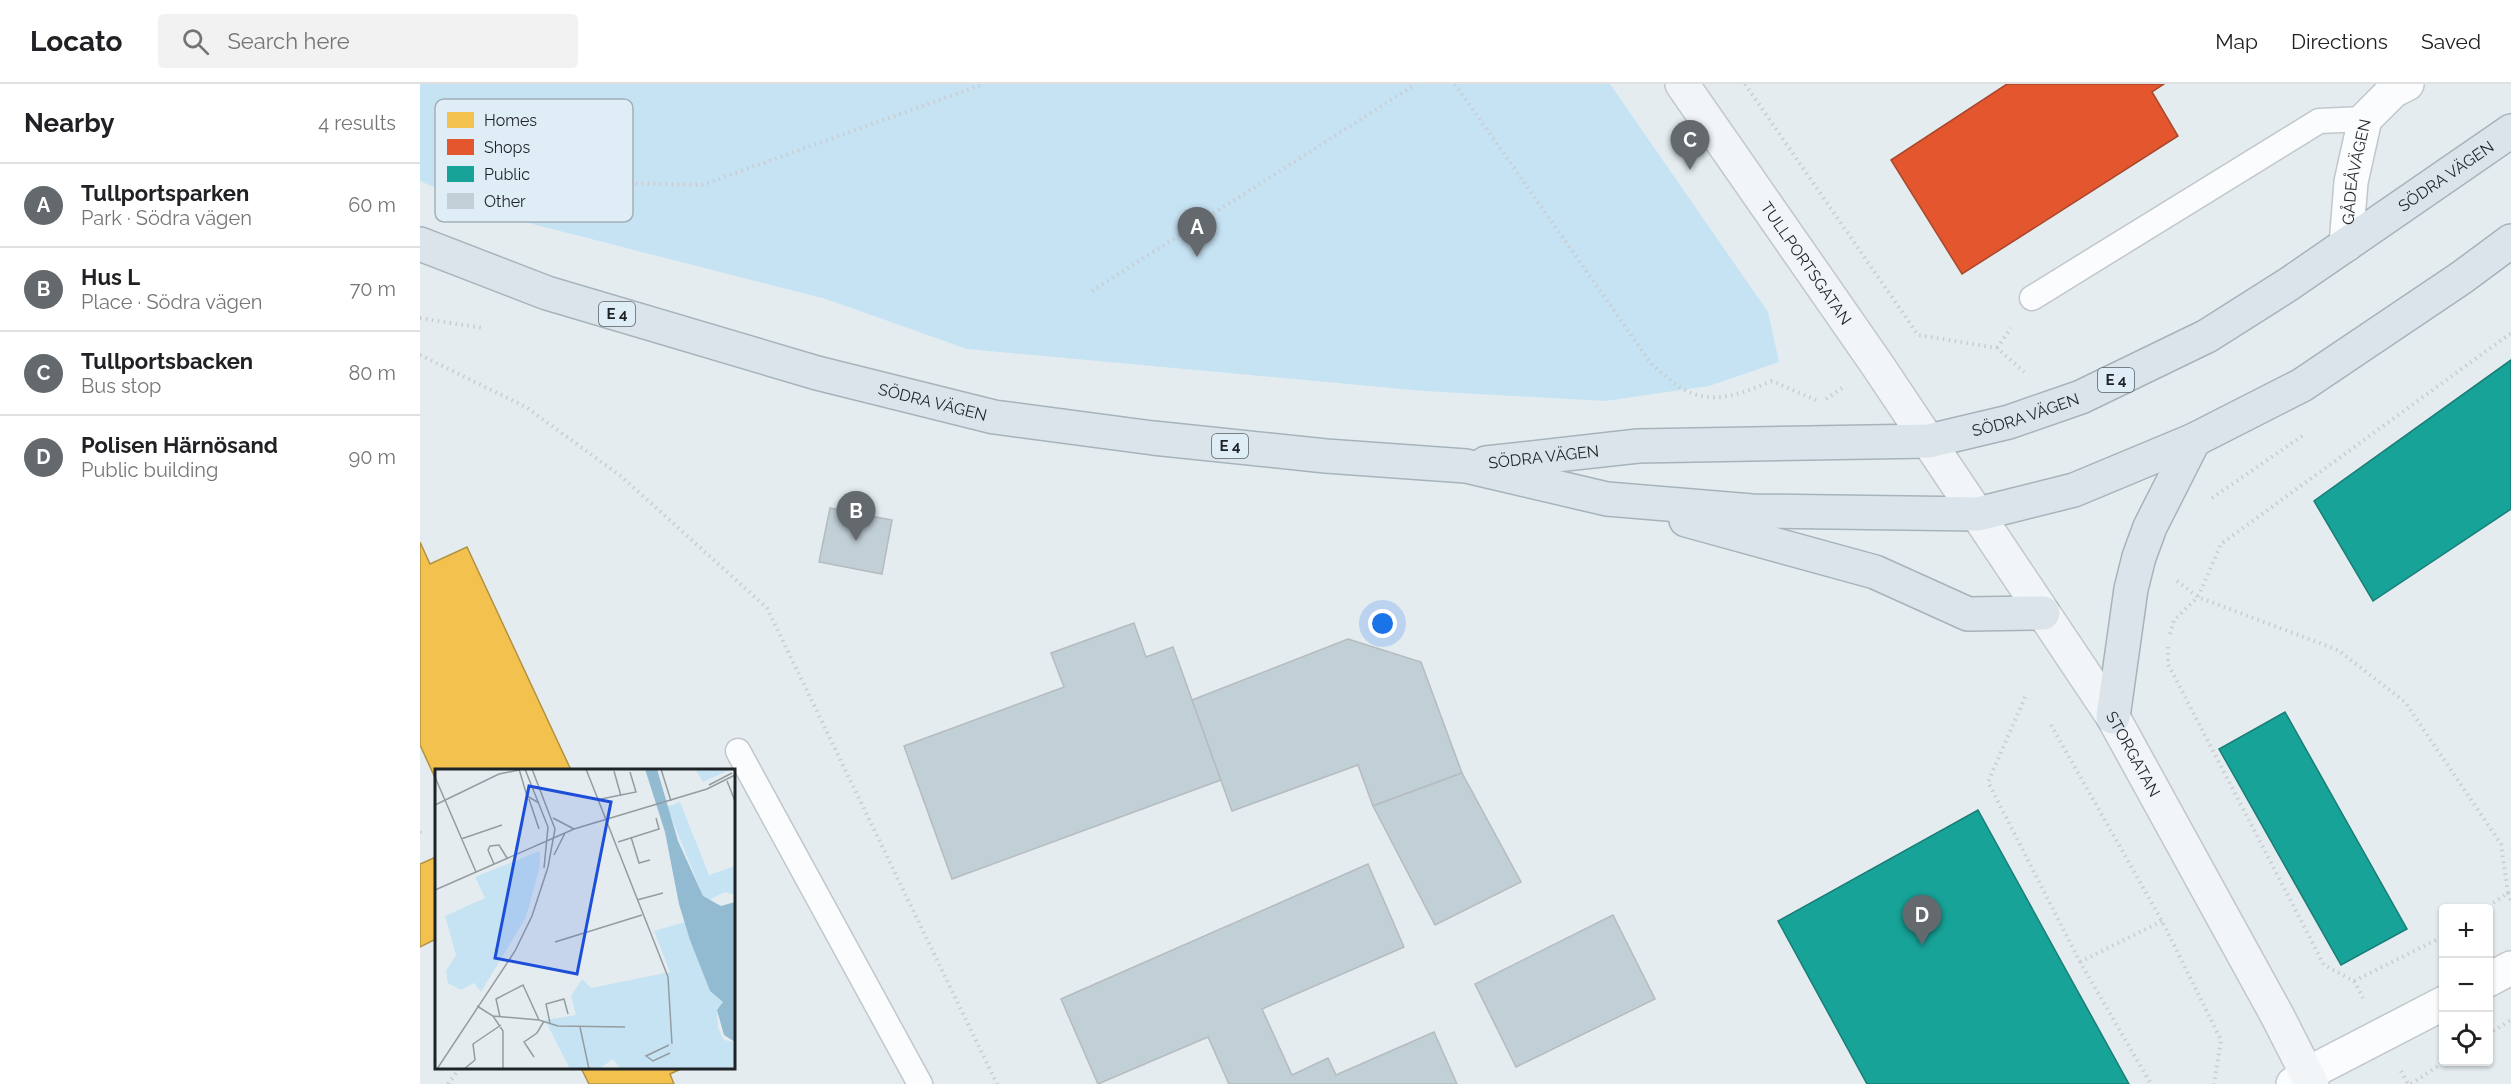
<!DOCTYPE html>
<html lang="en">
<head>
<meta charset="utf-8">
<style>
  :root { --surface:#fff; --page:#f2f2f2; --text:#202124; --muted:#757577; --line:#e0e0e0; --accent:#63696d }
  body { margin:0; font-family:Raleway,sans-serif; background:var(--page); color:var(--text) }
  .controls { position:absolute; right:18px; bottom:18px; display:grid; overflow:hidden; border-radius:6px; box-shadow:0 2px 4px #0004 }
  .controls button { width:54px; height:54px; display:grid; place-items:center; padding:0; border:0; border-bottom:2px solid var(--line); background:var(--surface); color:var(--text); font:30px sans-serif }
  .you { position:absolute; left:963px; top:540px; width:21px; height:21px; margin:-15px; border:4px solid #fff; border-radius:50%; background:#1a73e8; box-shadow:0 0 0 9px #1a73e833 }
  .badge { display:grid; place-items:center; width:39px; height:39px; border-radius:50%; background:var(--accent); color:#fff; font-size:20px; font-weight:700 }
  .pin { position:absolute; translate:-50% -50px; filter:drop-shadow(0 2px 3px #0008) }
  .pin::after { content:''; position:absolute; top:32px; width:21px; height:18px; background:inherit; clip-path:polygon(0 0,100% 0,50% 100%) }
  .list { margin:0; padding:0; list-style:none }
  h2 { display:flex; justify-content:space-between; align-items:center; height:78px; margin:0; padding:0 24px; font-size:26px }
  h2 small { font-size:20px; font-weight:400; color:var(--muted) }
  .list li { display:grid; grid-template-columns:39px 1fr auto; gap:18px; align-items:center; box-sizing:border-box; height:84px; padding:0 24px; border-top:2px solid var(--line) }
  .list b { display:block; font-size:22px; white-space:nowrap }
  .list p { margin:0; font-size:20px; white-space:nowrap; color:var(--muted) }
  .list em { font-size:20px; font-style:normal; color:var(--muted) }
  .icon { flex:none; width:33px; height:33px; fill:none; stroke:currentColor; stroke-width:2; stroke-linecap:round; stroke-linejoin:round }
  .map { position:relative; flex:none; width:2091px; height:1000px; overflow:hidden }
  header { display:flex; align-items:center; gap:36px; box-sizing:border-box; height:84px; padding:0 30px; background:var(--surface); border-bottom:2px solid var(--line) }
  header strong { font-size:28px }
  nav { display:flex; gap:33px; margin-inline-start:auto; font-size:21px }
  .search { width:420px; height:54px; background:var(--page); display:flex; align-items:center; gap:15px; box-sizing:border-box; padding:0 21px; border-radius:6px; color:var(--muted); font-size:22px }
  main { display:flex }
  aside { flex:1; background:var(--surface) }
  .map>svg:first-child { display:block }
  .green { fill:#c6e3f4 }
  .homes { fill:#f2c14e; stroke:#b29242; stroke-width:1.5 }
  .shops { fill:#e4572e; stroke:#a9472c; stroke-width:1.5 }
  .public { fill:#17a398; stroke:#197d76; stroke-width:1.5 }
  .building { fill:#c1cfd7; stroke:#b5bbbe; stroke-width:1.5 }
  .lines { fill:none; stroke-linecap:round; stroke-linejoin:round }
  .lane-casing { stroke:#c1c7cb; stroke-width:27 }
  .street-casing { stroke:#c1c7cb; stroke-width:36 }
  .secondary-casing { stroke:#c1c7cb; stroke-width:36 }
  .highway-casing { stroke:#a6b3bb; stroke-width:36 }
  .path { stroke:#cacccf; stroke-width:4; stroke-dasharray:1.5 4.5; stroke-linecap:butt }
  .lane { stroke:#fbfcfd; stroke-width:24 }
  .street { stroke:#fbfcfd; stroke-width:33 }
  .secondary { stroke:#f2f5f7; stroke-width:33 }
  .highway { stroke:#dbe4ea; stroke-width:33 }
  .labels { text-anchor:middle; dominant-baseline:central; stroke-width:6; stroke-linejoin:round; paint-order:stroke }
  .shield { fill:#deedf6; stroke:#586065; stroke-width:1.5 }
  .shield-label { font-size:15px; font-weight:bold; fill:#1e2327 }
  .street-label { font-size:16px; fill:#1e2327; stroke:#deedf6 }
  .inset-road { fill:none; stroke:#959ca0; stroke-width:1.5 }
  .view { fill:#1d4ed8; fill-opacity:0.15; stroke:#1d4ed8; stroke-width:3 }
  .inset-edge { fill:none; stroke:#1e2327; stroke-width:3 }
  .key { fill:#deedf6; stroke:#a4b0b8; stroke-width:1.5 }
  .key-label { font-size:16px; fill:#1e2327 }
</style>
</head>
<body>
<header>
<strong>Locato</strong>
<div class="search"><svg class="icon" aria-label="search" viewBox="0 0 24 24"><circle cx="10" cy="10" r="6"/><path d="M15 15l6 6"/></svg>Search here</div>
<nav><a>Map</a><a>Directions</a><a>Saved</a></nav>
</header>
<main>
<aside>
<h2>Nearby<small>4 results</small></h2>
<ul class="list">
<li><span class="badge">A</span><div><b>Tullportsparken</b><p>Park · Södra vägen</p></div><em>60 m</em></li>
<li><span class="badge">B</span><div><b>Hus L</b><p>Place · Södra vägen</p></div><em>70 m</em></li>
<li><span class="badge">C</span><div><b>Tullportsbacken</b><p>Bus stop</p></div><em>80 m</em></li>
<li><span class="badge">D</span><div><b>Polisen Härnösand</b><p>Public building</p></div><em>90 m</em></li>
</ul>
</aside>
<div class="map">
<svg width="2091" height="1000" viewBox="0 0 2091 1000">
  <rect width="100%" height="100%" fill="#e4ecf0"/>
  <!-- green -->
  <path class="green" d="M 0,0 L 1190,0 L 1348,228 L 1359,278 L 1289,302 L 1185,317 L 1004,307 L 547,265 L 406,215 L 81,132 L 0,97 Z"/>
  <!-- homes -->
  <g class="homes">
    <path d="M 0,458 L 10,480 L 47,463 L 151,686 L 16,686 L 16,696 L 0,661 Z"/>
    <path d="M 16,773 L 16,855 L 0,863 L 0,780 Z"/>
    <path d="M 161,984 L 263,984 L 250,990 L 254,1000 L 169,1000 Z"/>
  </g>
  <!-- shops -->
  <path class="shops" d="M 1587,0 L 1744,0 L 1732,8 L 1758,52 L 1542,190 L 1471,76 Z"/>
  <!-- public -->
  <g class="public">
    <path d="M 2091,276 L 2091,425 L 1953,517 L 1894,417 Z"/>
    <path d="M 1865,628 L 1987,845 L 1921,881 L 1799,665 Z"/>
    <path d="M 1558,726 L 1646,886 L 1709,1000 L 1447,1000 L 1358,837 Z"/>
  </g>
  <!-- building -->
  <g class="building">
    <path d="M 410,424 L 472,436 L 462,490 L 399,478 Z"/>
    <path d="M 714,539 L 726,573 L 753,563 L 801,696 L 532,795 L 484,662 L 644,603 L 631,569 Z"/>
    <path d="M 928,555 L 1001,578 L 1042,689 L 953,722 L 938,681 L 812,727 L 772,616 Z"/>
    <path d="M 1042,689 L 1101,798 L 1015,841 L 953,722 Z"/>
    <path d="M 948,780 L 984,863 L 842,925 L 872,991 L 908,974 L 916,991 L 1014,948 L 1037,1000 L 809,1000 L 788,953 L 678,1000 L 641,915 Z"/>
    <path d="M 1193,831 L 1235,915 L 1096,983 L 1055,900 Z"/>
  </g>
  <g class="lines">
    <defs>
      <g id="lane">
        <path d="M 1612,214 L 1899,37 L 1945,35"/>
        <path d="M 318,667 L 500,1000"/>
      </g>
      <g id="street">
        <path id="s1" d="M 1926,161 L 1931,98 L 1945,35 L 1973,7 L 1987,0"/>
        <path d="M 2068,896 L 2091,884"/>
        <path d="M 1873,1000 L 1887,990 L 2024,919"/>
      </g>
      <g id="secondary">
        <path id="s2" d="M 1262,0 L 1456,279 L 1693,633 L 1858,933 L 1892,1000"/>
      </g>
      <g id="highway">
        <path id="s3" d="M 0,160 L 127,209 L 397,289 L 574,333 L 733,354 L 906,372 L 1046,382 L 1187,415 L 1332,427 L 1558,430 L 1654,406 L 1774,356 L 1882,301 L 2041,194 L 2091,157"/>
        <path id="s4" d="M 1066,379 L 1218,362 L 1509,357 L 1589,338 L 1661,313 L 1787,252 L 1869,200 L 2091,47"/>
        <path d="M 1266,436 L 1455,488 L 1548,530 L 1623,529"/>
        <path d="M 1693,633 L 1711,505 L 1719,473 L 1730,443 L 1774,356"/>
      </g>
    </defs>
    <!-- lane casing -->
    <use href="#lane" class="lane-casing"/>
    <!-- street casing -->
    <use href="#street" class="street-casing"/>
    <!-- secondary casing -->
    <use href="#secondary" class="secondary-casing"/>
    <!-- highway casing -->
    <use href="#highway" class="highway-casing"/>
    <!-- path -->
    <g class="path">
      <path d="M 1035,0 L 1233,282 C 1243,289 1252,299 1263,305 C 1293,322 1323,309 1352,297 L 1396,316"/>
      <path d="M 1325,0 L 1498,251 L 1577,264 L 1604,288"/>
      <path d="M 35,128 L 124,97 L 282,101 L 564,0"/>
      <path d="M 672,207 L 996,0"/>
      <path d="M 0,234 L 62,244"/>
      <path d="M 1577,264 L 1591,244"/>
      <path d="M 0,271 L 106,323 L 202,393 L 347,524 L 577,1000"/>
      <path d="M 1406,315 L 1422,304"/>
      <path d="M 1792,414 L 1885,350"/>
      <path d="M 1757,497 L 1778,513 L 1918,566 L 1985,618 L 2081,760 L 2088,809 L 2066,824"/>
      <path d="M 1750,550 L 1754,536 L 1778,513 L 1801,460 L 2091,249"/>
      <path d="M 1748,563 L 1748,580 L 1904,881 L 1934,897 L 1943,914"/>
      <path d="M 1605,613 L 1568,698 L 1660,878 L 1731,1000"/>
      <path d="M 1631,641 L 1742,837 L 1801,956 L 1794,1000"/>
      <path d="M 0,748 L 4,752"/>
      <path d="M 2088,809 L 2091,817"/>
      <path d="M 1660,878 L 1742,837"/>
      <path d="M 1934,897 L 2024,852"/>
      <path d="M 2068,950 L 2091,936"/>
      <path d="M 1981,987 L 1988,1000"/>
      <path d="M 28,1000 L 40,984"/>
      <path d="M 1991,1000 L 2024,978"/>
    </g>
    <!-- lane -->
    <use href="#lane" class="lane"/>
    <!-- street -->
    <use href="#street" class="street"/>
    <!-- secondary -->
    <use href="#secondary" class="secondary"/>
    <!-- highway -->
    <use href="#highway" class="highway"/>
  </g>
  <g class="labels">
    <!-- shield labels -->
    <g class="shield">
      <rect x="179" y="218" width="36" height="24" rx="4.5"/>
      <rect x="1678" y="284" width="36" height="24" rx="4.5"/>
      <rect x="792" y="350" width="36" height="24" rx="4.5"/>
    </g>
    <g class="shield-label">
      <text x="197" y="230">E 4</text>
      <text x="1696" y="296">E 4</text>
      <text x="810" y="362">E 4</text>
    </g>
    <!-- street labels -->
    <g class="street-label">
      <text stroke="none"><textPath href="#s1" startOffset="74">GÅDEÅVÄGEN</textPath></text>
      <text stroke="none"><textPath href="#s4" startOffset="1030">SÖDRA VÄGEN</textPath></text>
      <text stroke="none"><textPath href="#s2" startOffset="218">TULLPORTSGATAN</textPath></text>
      <text stroke="none"><textPath href="#s3" startOffset="537">SÖDRA VÄGEN</textPath></text>
      <text stroke="none"><textPath href="#s4" startOffset="544">SÖDRA VÄGEN</textPath></text>
      <text stroke="none"><textPath href="#s4" startOffset="58">SÖDRA VÄGEN</textPath></text>
      <text stroke="none"><textPath href="#s2" startOffset="808">STORGATAN</textPath></text>
    </g>
  </g>
  <!-- overview -->
  <g transform="translate(15 685)">
    <rect width="300" height="300" fill="#e4ecf0"/>
    <path d="M 260,0 L 296,0 L 268,13 ZM 245,33 L 274,106 L 300,97 L 300,126 L 290,123 L 274,131 L 268,127 L 232,38 ZM 105,82 L 105,97 L 91,148 L 46,223 L 39,214 L 26,221 L 13,214 L 11,202 L 21,186 L 10,147 L 50,129 L 40,108 ZM 250,153 L 275,222 L 288,233 L 282,241 L 283,259 L 289,271 L 300,273 L 300,300 L 185,300 L 178,290 L 164,300 L 135,300 L 110,251 L 141,246 L 136,227 L 147,210 L 156,219 L 235,203 L 219,162 Z" fill="#c6e3f4"/>
    <path d="M 210,0 L 222,0 L 243,72 L 268,127 L 286,137 L 300,133 L 300,273 L 289,266 L 282,241 L 288,233 L 275,222 L 255,171 L 244,135 L 230,63 Z" fill="#92bad0"/>
    <path class="inset-road" d="M 84,0 L 92,27 L 104,34M 90,0 L 113,58 L 109,99M 151,0 L 233,208 L 237,275M 226,0 L 236,32M 179,2 L 186,27M 0,8 L 41,103M 292,12 L 300,32M 274,16 L 297,4M 94,30 L 104,60M 166,30 L 201,23 L 195,3M 0,36 L 64,5 L 84,1M 118,49 L 139,60M 196,68 L 204,94 L 215,91M 26,70 L 67,56M 183,73 L 224,60 L 221,49M 119,86 L 130,64M 59,95 L 53,81 L 55,77 L 64,76 L 72,89M 0,121 L 139,60 L 272,20 L 300,6M 202,131 L 228,124M 120,173 L 207,146M 42,237 L 58,247 L 68,262 L 68,300M 58,247 L 104,251 L 123,257 L 190,258M 65,248 L 61,230 L 88,216 L 104,251M 115,254 L 111,235 L 129,230 L 133,245M 145,258 L 154,300M 234,276 L 211,287 L 218,292 L 235,284M 99,288 L 89,273 L 102,264 L 109,252M 2,300 L 80,182 L 97,147 L 113,98 L 120,60 L 97,0M 29,300 L 40,291 L 38,275 L 66,256"/>
    <path class="view" d="M 94,17 L 176,33 L 142,205 L 60,189 Z"/>
    <rect width="300" height="300" class="inset-edge"/>
  </g>
  <!-- legend -->
  <rect x="15" y="15" width="198" height="123" rx="9" class="key"/>
  <rect x="27" y="28" width="27" height="16" fill="#f2c14e"/>
  <rect x="27" y="55" width="27" height="16" fill="#e4572e"/>
  <rect x="27" y="82" width="27" height="16" fill="#17a398"/>
  <rect x="27" y="109" width="27" height="16" fill="#c1cfd7"/>
  <g class="key-label">
    <text x="64" y="42">Homes</text>
    <text x="64" y="69">Shops</text>
    <text x="64" y="96">Public</text>
    <text x="64" y="123">Other</text>
  </g>
</svg>
<div class="controls">
<button>+</button>
<button>−</button>
<button><svg class="icon" aria-label="locate" viewBox="0 0 24 24"><circle cx="12" cy="12" r="6"/><path d="M12 2v4M12 18v4M2 12h4M18 12h4"/></svg></button>
</div>
<div class="you"></div>
<div class="pin badge" style="left:777px;top:173px">A</div>
<div class="pin badge" style="left:436px;top:457px">B</div>
<div class="pin badge" style="left:1270px;top:86px">C</div>
<div class="pin badge" style="left:1502px;top:861px">D</div>
</div>
</main>
</body>
</html>
